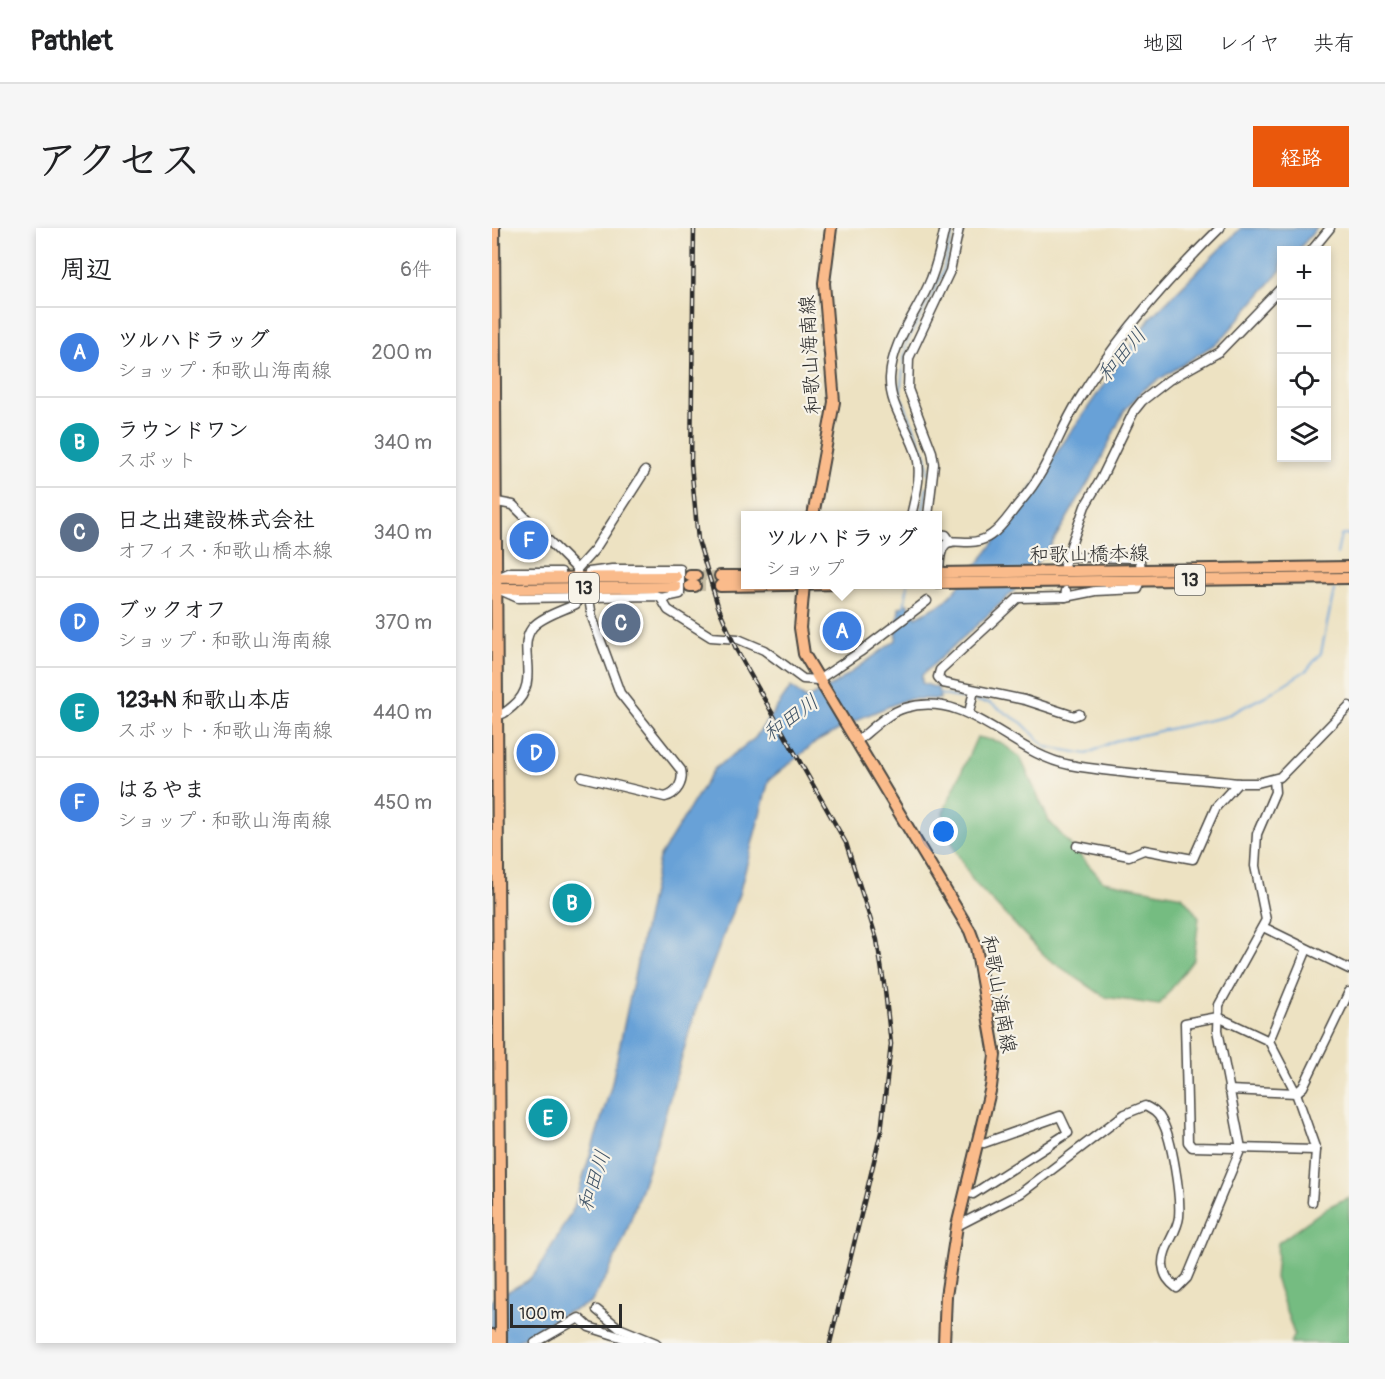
<!DOCTYPE html>
<html lang="ja">
<head>
<meta charset="utf-8">
<style>
  :root { --surface:#fff; --page:#f6f6f6; --text:#202124; --muted:#757577; --line:#e0e0e0; --accent:#ea580c }
  body { margin:0; font-family:Pangolin,"Klee One",sans-serif; background:var(--page); color:var(--text) }
  .controls { position:absolute; right:18px; top:18px; display:grid; overflow:hidden; border-radius:0px; box-shadow:0 3px 9px #0003 }
  .controls button { width:54px; height:54px; display:grid; place-items:center; padding:0; border:0; border-bottom:2px solid var(--line); background:var(--surface); color:var(--text); font:30px sans-serif }
  .scale { position:absolute; left:18px; bottom:15px; width:112px; box-sizing:border-box; padding-left:6px; border:3px solid #2b2b2b; border-top:0; font-size:16px; line-height:21px; white-space:nowrap; color:#2b2b2b; -webkit-text-stroke:4px #f7f3e8; paint-order:stroke }
  .you { position:absolute; left:452px; top:604px; width:21px; height:21px; margin:-15px; border:4px solid #fff; border-radius:50%; background:#1a73e8; box-shadow:0 0 0 9px #1a73e833 }
  .badge { display:grid; place-items:center; width:39px; height:39px; border-radius:50%; background:var(--accent); color:#fff; font-size:20px; font-weight:700 }
  .pin { position:absolute; translate:-50% -50%; border:3px solid #fff; box-shadow:0 2px 6px #0006 }
  .popup { position:absolute; left:249px; top:283px; width:201px; height:78px; box-sizing:border-box; display:grid; place-content:center; border-radius:0px; background:var(--surface); filter:drop-shadow(0 2px 4px #0005); font-size:20px; white-space:nowrap; color:var(--muted) }
  .popup b { font-size:22px; color:var(--text) }
  .popup::after { content:''; position:absolute; left:50%; top:100%; margin-left:-12px; border:12px solid transparent; border-top-color:var(--surface) }
  .list { margin:0; padding:0; list-style:none }
  h2 { display:flex; justify-content:space-between; align-items:center; height:78px; margin:0; padding:0 24px; font-size:26px }
  h2 small { font-size:20px; font-weight:400; color:var(--muted) }
  .list li { display:grid; grid-template-columns:39px 1fr auto; gap:18px; align-items:center; box-sizing:border-box; height:90px; padding:0 24px; border-top:2px solid var(--line) }
  .list b { display:block; font-size:22px; white-space:nowrap }
  .list p { margin:0; font-size:20px; white-space:nowrap; color:var(--muted) }
  .list em { font-size:20px; font-style:normal; color:var(--muted) }
  .icon { flex:none; width:33px; height:33px; fill:none; stroke:currentColor; stroke-width:2; stroke-linecap:round; stroke-linejoin:round }
  .map { position:relative; flex:none; width:857px; height:1115px; overflow:hidden; border-radius:0px }
  header { display:flex; align-items:center; gap:36px; box-sizing:border-box; height:84px; padding:0 30px; background:var(--surface); border-bottom:2px solid var(--line) }
  header strong { font-size:28px }
  nav { display:flex; gap:33px; margin-inline-start:auto; font-size:21px }
  .intro { display:flex; align-items:center; justify-content:space-between; box-sizing:border-box; height:144px; padding:0 36px }
  h1 { margin:0; font-size:42px }
  .button { padding:15px 27px; border-radius:0px; background:var(--accent); color:#fff; font-size:21px; font-weight:700 }
  main { display:flex; gap:36px; padding:0 36px }
  aside { flex:1; background:var(--surface); border-radius:0px; box-shadow:0 3px 9px #0003 }
  .map>svg:first-child { display:block }
  .forest { fill:#74bc81; stroke:#507456; stroke-width:1.5 }
  .water { fill:#68a1d7; stroke:#4a6681; stroke-width:1.5 }
  .lines { fill:none; stroke-linecap:round; stroke-linejoin:round }
  .stream { stroke:#68a1d7; stroke-width:2 }
  .major-tunnel { stroke:#c6bda4; stroke-width:10; stroke-dasharray:10 5; stroke-linecap:butt }
  .minor-casing { stroke:#484642; stroke-width:11 }
  .major-casing { stroke:#484642; stroke-width:14 }
  .minor { stroke:#fff; stroke-width:8 }
  .major { stroke:#fabb8b; stroke-width:10 }
  .rail-casing { stroke:#2b2b2b; stroke-width:4.5 }
  .rail { stroke:#f7f3e8; stroke-width:2; stroke-dasharray:7; stroke-linecap:butt }
  .labels { text-anchor:middle; dominant-baseline:central; stroke-width:4.5; stroke-linejoin:round; paint-order:stroke }
  .shield { fill:#f7f3e8; stroke:#686764; stroke-width:1.5 }
  .shield-label { font-size:18px; font-weight:bold; fill:#2b2b2b }
  .street-label { font-size:20px; fill:#2b2b2b; stroke:#f7f3e8 }
  .water-label { font-size:21px; font-style:italic; fill:#405467; stroke:#f7f3e8 }
</style>
</head>
<body>
<header>
<strong>Pathlet</strong>
<nav><a>地図</a><a>レイヤ</a><a>共有</a></nav>
</header>
<div class="intro"><h1>アクセス</h1><a class="button">経路</a></div>
<main>
<aside>
<h2>周辺<small>6件</small></h2>
<ul class="list">
<li><span class="badge" style="background:#3f7fe0">A</span><div><b>ツルハドラッグ</b><p>ショップ · 和歌山海南線</p></div><em>200 m</em></li>
<li><span class="badge" style="background:#0f9aa8">B</span><div><b>ラウンドワン</b><p>スポット</p></div><em>340 m</em></li>
<li><span class="badge" style="background:#5c6f8a">C</span><div><b>日之出建設株式会社</b><p>オフィス · 和歌山橋本線</p></div><em>340 m</em></li>
<li><span class="badge" style="background:#3f7fe0">D</span><div><b>ブックオフ</b><p>ショップ · 和歌山海南線</p></div><em>370 m</em></li>
<li><span class="badge" style="background:#0f9aa8">E</span><div><b>123+N 和歌山本店</b><p>スポット · 和歌山海南線</p></div><em>440 m</em></li>
<li><span class="badge" style="background:#3f7fe0">F</span><div><b>はるやま</b><p>ショップ · 和歌山海南線</p></div><em>450 m</em></li>
</ul>
</aside>
<div class="map">
<svg width="857" height="1115" viewBox="0 0 857 1115">
  <rect width="100%" height="100%" fill="#f7f3e8"/>
  <filter id="ink" filterUnits="userSpaceOnUse"><feTurbulence type="fractalNoise" baseFrequency=".0167" numOctaves="2"/><feDisplacementMap in="SourceGraphic" scale="12" xChannelSelector="R" yChannelSelector="G"/><feConvolveMatrix kernelMatrix="1 2 1 2 8 2 1 2 1" color-interpolation-filters="sRGB"/></filter>
  <filter id="wash" filterUnits="userSpaceOnUse"><feTurbulence type="fractalNoise" baseFrequency=".008" numOctaves="4" result="noise"/><feDisplacementMap in="SourceGraphic" scale="24" xChannelSelector="R" yChannelSelector="G"/><feGaussianBlur stdDeviation="1.35" result="paint"/><feColorMatrix in="noise" values="0 0 0 0 0 0 0 0 0 0 0 0 0 0 0 0 0 1.4 0 .05"/><feComposite in="paint" operator="in"/></filter>
  <g filter="url(#wash)">
    <rect width="100%" height="100%" fill="#ede2c2"/>
    <!-- forest -->
    <g class="forest">
      <path d="M 485,509 L 508,514 L 528,529 L 557,593 L 611,653 L 690,668 L 707,689 L 702,731 L 667,777 L 613,769 L 555,730 L 481,653 L 462,620 L 451,585 Z"/>
      <path d="M 857,969 L 857,1115 L 798,1115 L 802,1106 L 783,1050 L 786,1015 L 836,979 Z"/>
    </g>
    <!-- water -->
    <path class="water" d="M 749,0 L 825,0 L 806,22 L 790,22 L 789,42 L 728,113 L 652,161 L 632,183 L 606,238 L 558,319 L 520,365 L 430,447 L 430,455 L 446,460 L 448,471 L 415,471 L 371,489 L 324,514 L 277,552 L 247,666 L 203,784 L 165,914 L 132,1011 L 116,1046 L 99,1075 L 71,1086 L 22,1115 L 0,1115 L 0,1072 L 35,1053 L 46,1042 L 82,979 L 119,859 L 167,630 L 222,541 L 263,510 L 299,459 L 314,471 L 343,456 L 404,412 L 407,380 L 416,376 L 424,389 L 453,374 L 496,323 L 659,89 Z"/>
    <g class="lines">
      <!-- stream -->
      <g class="stream">
        <path d="M 437,248 L 434,229 L 408,166 L 414,116 L 450,47 L 462,0"/>
        <path d="M 430,288 L 435,259"/>
        <path d="M 845,326 L 849,307 L 857,307"/>
        <path d="M 412,380 L 416,356"/>
        <path d="M 447,466 L 477,472"/>
        <path d="M 483,473 L 498,475 L 530,495 L 554,519 L 595,526 L 622,513 L 732,489 L 773,468 L 815,442 L 829,425 L 842,362"/>
      </g>
    </g>
  </g>
  <g filter="url(#ink)">
    <g class="lines">
      <!-- major-tunnel -->
      <g class="major-tunnel">
        <path d="M 204,348 L 228,348"/>
        <path d="M 203,358 L 228,358"/>
      </g>
      <defs>
        <g id="minor">
          <path d="M 820,22 L 838,0"/>
          <path d="M 0,273 L 21,277 L 85,341"/>
          <path d="M 419,288 C 423,269 430,248 425,228 C 418,202 397,179 398,150 C 400,114 422,89 436,58 C 445,39 448,20 453,0"/>
          <path d="M 436,288 L 442,236 L 440,224 L 416,161 L 417,130 L 458,43 L 467,0"/>
          <path d="M 446,306 L 454,307 L 459,314"/>
          <path d="M 573,329 L 645,330 L 648,333 L 649,343"/>
          <path d="M 572,337 L 593,278 L 609,251 L 642,183 L 650,173 L 677,152 L 727,124 L 790,59"/>
          <path d="M 85,344 L 85,341 L 103,321 L 153,243"/>
          <path d="M 8,349 L 19,344 L 69,344"/>
          <path d="M 447,349 C 447,289 470,328 499,307 C 511,299 520,283 529,273 C 557,241 565,207 586,173 C 624,110 675,52 728,0"/>
          <path d="M 8,362 L 26,370 L 164,368 L 169,370 L 188,366 L 188,341 L 120,341 L 97,344"/>
          <path d="M 574,363 L 573,369 L 526,370 L 448,442 L 446,449 L 451,455 L 533,472 L 582,488 L 587,486"/>
          <path d="M 573,369 L 603,363 L 646,361 L 649,352"/>
          <path d="M 169,370 L 176,382 L 219,409 L 246,411 L 272,422 L 311,451 L 326,452 L 368,424 L 435,373"/>
          <path d="M 477,485 L 482,462"/>
          <path d="M 2,488 C 11,487 14,484 21,478 C 50,454 24,421 40,400 C 48,389 72,382 84,376 L 87,370"/>
          <path d="M 364,514 C 379,502 395,485 413,480 C 477,461 519,526 578,537 C 633,547 691,549 746,555 L 765,555 L 788,549 L 857,478"/>
          <path d="M 90,549 L 173,569 C 185,566 192,554 189,542 L 128,465 L 100,389 L 97,370"/>
          <path d="M 585,618 L 637,628 L 652,622 L 701,631 L 724,579 L 746,555"/>
          <path d="M 771,699 L 857,741"/>
          <path d="M 815,721 L 777,813 L 804,865 L 824,922 L 820,974"/>
          <path d="M 777,813 L 726,789 L 693,795 L 696,914 L 700,919 L 824,922"/>
          <path d="M 737,862 L 804,865 L 811,859 L 857,764"/>
          <path d="M 474,964 L 481,966 L 576,905 L 568,888 L 492,915 L 486,914"/>
          <path d="M 465,998 L 529,965 L 633,886 L 653,878 C 661,882 666,885 670,893 C 680,911 689,968 687,989 C 685,1006 670,1020 671,1037 C 672,1048 677,1054 685,1060 L 695,1050 L 749,920 L 726,802 L 727,777 L 774,692 L 763,638 L 765,606 L 783,564 L 782,552"/>
          <path d="M 105,1082 L 127,1100 L 164,1115"/>
          <path d="M 43,1115 L 87,1090 L 97,1099 L 147,1115"/>
        </g>
        <g id="major">
          <path d="M 2,0 L 9,1115"/>
          <path d="M 321,288 L 342,174 L 332,55 L 339,0"/>
          <path d="M 446,345 L 857,339"/>
          <path d="M 198,348 L 204,348"/>
          <path d="M 228,348 L 254,348"/>
          <path d="M 0,350 L 184,349"/>
          <path d="M 446,355 L 857,350"/>
          <path d="M 312,356 L 308,400 L 312,426 L 478,703 L 484,719 L 503,827 L 499,859 L 465,998 L 454,1068 L 452,1115"/>
          <path d="M 198,358 L 203,358"/>
          <path d="M 228,358 L 350,356"/>
          <path d="M 0,361 L 184,359"/>
          <path d="M 0,1107 L 0,1115"/>
        </g>
      </defs>
      <!-- minor casing -->
      <use href="#minor" class="minor-casing"/>
      <!-- major casing -->
      <use href="#major" class="major-casing"/>
      <!-- minor -->
      <use href="#minor" class="minor"/>
      <!-- major -->
      <use href="#major" class="major"/>
      <defs>
        <path id="rail" d="M 202,0 L 199,236 L 206,312 L 226,378 L 245,423 L 354,615 L 385,712 L 393,762 L 399,816 L 389,904 L 338,1115"/>
      </defs>
      <!-- rail casing -->
      <use href="#rail" class="rail-casing"/>
      <!-- rail -->
      <use href="#rail" class="rail"/>
    </g>
  </g>
  <g class="labels">
    <!-- shield labels -->
    <g class="shield">
      <rect x="683" y="337" width="30" height="30" rx="4.5"/>
      <rect x="77" y="345" width="30" height="30" rx="4.5"/>
    </g>
    <g class="shield-label">
      <text x="698" y="352">13</text>
      <text x="92" y="360">13</text>
    </g>
    <!-- street labels -->
    <g class="street-label">
      <text transform="translate(318 127) rotate(-93)">和歌山海南線</text>
      <text transform="translate(597 326) rotate(-1)">和歌山橋本線</text>
      <text transform="translate(507 766) rotate(80)">和歌山海南線</text>
    </g>
    <!-- water labels -->
    <g class="water-label">
      <text transform="translate(630 127) rotate(-50)">和田川</text>
      <text transform="translate(299 490) rotate(-36)">和田川</text>
      <text transform="translate(102 953) rotate(-72)">和田川</text>
    </g>
  </g>
</svg>
<div class="controls">
<button>+</button>
<button>−</button>
<button><svg class="icon" aria-label="locate" viewBox="0 0 24 24"><circle cx="12" cy="12" r="6"/><path d="M12 2v4M12 18v4M2 12h4M18 12h4"/></svg></button>
<button><svg class="icon" aria-label="layers" viewBox="0 0 24 24"><path d="M12 4l9 5-9 5-9-5zM3 14l9 5 9-5"/></svg></button>
</div>
<div class="scale">100 m</div>
<div class="you"></div>
<div class="pin badge" style="left:350px;top:403px;background:#3f7fe0">A</div>
<div class="popup"><b>ツルハドラッグ</b>ショップ</div>
<div class="pin badge" style="left:80px;top:675px;background:#0f9aa8">B</div>
<div class="pin badge" style="left:129px;top:395px;background:#5c6f8a">C</div>
<div class="pin badge" style="left:44px;top:525px;background:#3f7fe0">D</div>
<div class="pin badge" style="left:56px;top:890px;background:#0f9aa8">E</div>
<div class="pin badge" style="left:37px;top:312px;background:#3f7fe0">F</div>
</div>
</main>
</body>
</html>
